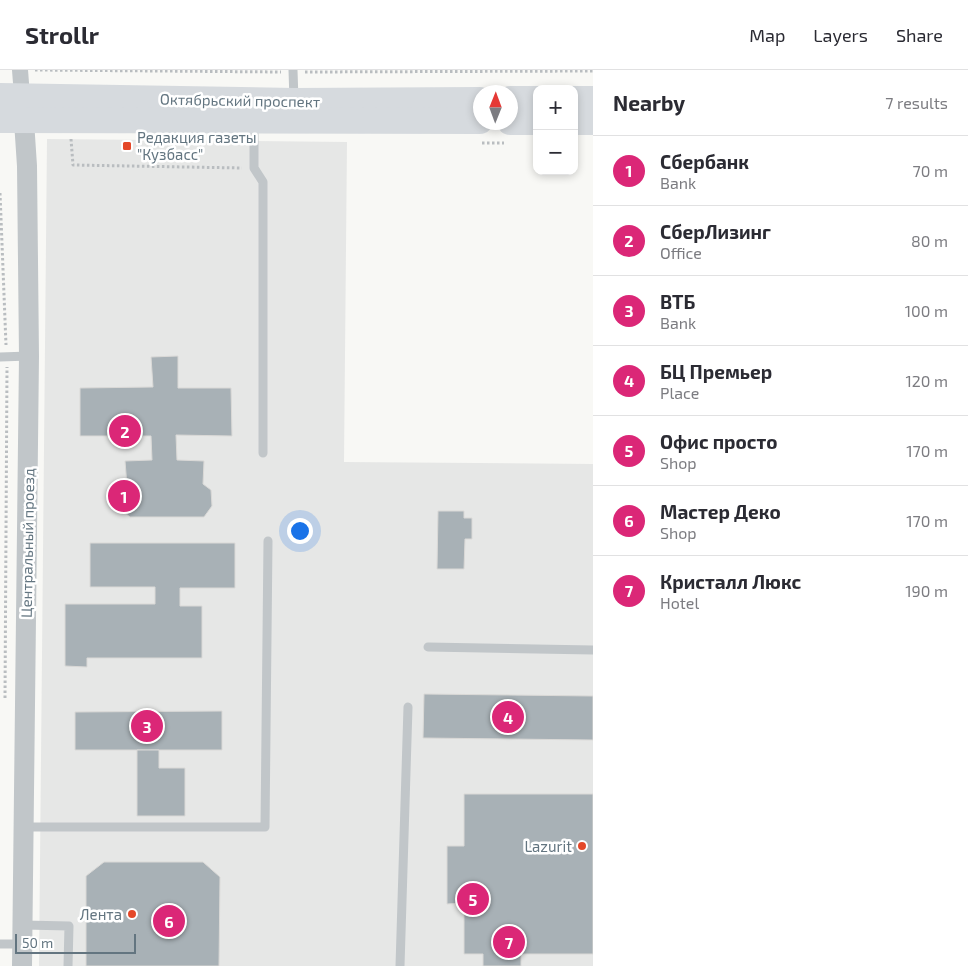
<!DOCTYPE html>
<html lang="en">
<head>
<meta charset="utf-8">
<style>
  :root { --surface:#fff; --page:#f2f2f3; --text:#2b2b33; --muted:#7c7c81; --line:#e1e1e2; --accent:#db2777 }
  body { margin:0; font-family:"Exo 2",sans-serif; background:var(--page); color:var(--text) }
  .controls { position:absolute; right:15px; top:15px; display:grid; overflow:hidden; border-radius:10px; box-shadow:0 2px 8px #0003 }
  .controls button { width:45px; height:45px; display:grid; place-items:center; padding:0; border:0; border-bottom:1px solid var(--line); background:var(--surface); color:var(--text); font:25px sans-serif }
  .compass { position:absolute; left:473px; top:15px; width:45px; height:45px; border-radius:50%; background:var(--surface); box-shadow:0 2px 8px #0003; rotate:1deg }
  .scale { position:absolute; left:15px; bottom:12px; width:121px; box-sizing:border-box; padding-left:5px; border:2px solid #637580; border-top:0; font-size:14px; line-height:18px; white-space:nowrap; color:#637580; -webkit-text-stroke:4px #fff; paint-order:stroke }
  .you { position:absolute; left:299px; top:460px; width:18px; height:18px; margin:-12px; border:4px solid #fff; border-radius:50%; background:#1a73e8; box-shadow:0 0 0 8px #1a73e833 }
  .badge { display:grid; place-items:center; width:32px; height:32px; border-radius:50%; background:var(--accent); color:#fff; font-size:16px; font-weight:700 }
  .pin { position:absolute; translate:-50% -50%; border:2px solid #fff; box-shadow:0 1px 5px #0006 }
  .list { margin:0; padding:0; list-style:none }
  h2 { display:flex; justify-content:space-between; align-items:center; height:65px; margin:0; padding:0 20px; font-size:21px }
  h2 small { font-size:16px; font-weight:400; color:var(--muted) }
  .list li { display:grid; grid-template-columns:32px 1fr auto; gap:15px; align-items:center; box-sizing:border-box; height:70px; padding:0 20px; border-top:1px solid var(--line) }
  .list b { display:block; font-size:19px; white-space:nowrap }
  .list p { margin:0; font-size:16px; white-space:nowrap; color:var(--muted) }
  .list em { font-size:16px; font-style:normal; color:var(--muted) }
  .map { position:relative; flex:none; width:593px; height:896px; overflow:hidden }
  header { display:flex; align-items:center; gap:30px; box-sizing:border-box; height:70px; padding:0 25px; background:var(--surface); border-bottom:1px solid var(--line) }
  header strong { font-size:24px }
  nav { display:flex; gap:28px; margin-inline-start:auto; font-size:18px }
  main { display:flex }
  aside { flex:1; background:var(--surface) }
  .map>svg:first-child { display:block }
  .built { fill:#e6e7e6 }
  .building { fill:#a8b1b6; stroke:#dad9d7 }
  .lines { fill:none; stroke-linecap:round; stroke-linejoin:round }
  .path { stroke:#b9bdc0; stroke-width:3; stroke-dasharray:2.5 2.5; stroke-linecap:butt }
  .service { stroke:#c1c6c9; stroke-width:9 }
  .minor { stroke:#c1c6c9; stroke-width:16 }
  .tertiary { stroke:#c1c6c9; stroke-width:20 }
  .primary { stroke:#d6dade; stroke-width:26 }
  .poi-dot { fill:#e44829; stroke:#fff; stroke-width:2 }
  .labels { text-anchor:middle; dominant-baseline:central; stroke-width:5; stroke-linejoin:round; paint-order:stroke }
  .street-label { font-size:15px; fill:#637580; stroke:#fff }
  .poi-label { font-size:15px; fill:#637580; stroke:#fff; text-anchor:end }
</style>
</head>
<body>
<header>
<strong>Strollr</strong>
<nav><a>Map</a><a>Layers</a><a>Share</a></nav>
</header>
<main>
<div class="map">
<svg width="593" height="896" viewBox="0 0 593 896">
  <rect width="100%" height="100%" fill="#f8f8f5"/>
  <!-- built -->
  <path class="built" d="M 47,69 L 347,72 L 344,392 L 593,394 L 593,896 L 39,896 Z"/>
  <!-- building -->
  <g class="building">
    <path d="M 178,286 L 178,318 L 231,318 L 232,366 L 176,365 L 177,390 L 204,391 L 203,414 L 211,420 L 212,436 L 204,447 L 130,447 L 119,438 L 120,423 L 127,416 L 125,391 L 152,390 L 151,366 L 80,366 L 80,318 L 153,317 L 151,287 Z"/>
    <path d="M 438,441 L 464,441 L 464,448 L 472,448 L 472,469 L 465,469 L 464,499 L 437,499 Z"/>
    <path d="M 90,473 L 235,473 L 235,518 L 180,518 L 180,536 L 202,536 L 202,588 L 87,588 L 87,597 L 65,596 L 65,534 L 155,534 L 155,517 L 90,517 Z"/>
    <path d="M 424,624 L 593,626 L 593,670 L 423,668 Z"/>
    <path d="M 222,641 L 222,680 L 75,680 L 75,642 Z"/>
    <path d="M 137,680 L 159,680 L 159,698 L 185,698 L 185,746 L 137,746 Z"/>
    <path d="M 464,724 L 593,724 L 593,884 L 521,884 L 521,896 L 483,896 L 483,884 L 464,884 L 464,833 L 447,834 L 447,776 L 464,776 Z"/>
    <path d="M 104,792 L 203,792 L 220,807 L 219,896 L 86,896 L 86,806 Z"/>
  </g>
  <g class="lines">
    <!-- path -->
    <g class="path">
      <path d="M 35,0 L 281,2"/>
      <path d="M 305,2 L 593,1"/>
      <path d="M 71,69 L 73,95 L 242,98"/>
      <path d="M 482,73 L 504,73"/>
      <path d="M 0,123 L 6,275"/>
      <path d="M 5,628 L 7,297"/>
    </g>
    <!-- service -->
    <g class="service">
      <path d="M 293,0 L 294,30"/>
      <path d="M 254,54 L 254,98 L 263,112 L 263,383"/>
      <path d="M 0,287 L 29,286"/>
      <path d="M 428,577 L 593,580"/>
      <path d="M 25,757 L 265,757 L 268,471"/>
      <path d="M 24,855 L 69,856 L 68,896"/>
      <path d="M 0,874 L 22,874"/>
      <path d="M 400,896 L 408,637"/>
    </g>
    <!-- minor -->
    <path class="minor" d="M 20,0 L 22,26"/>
    <!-- tertiary -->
    <path class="tertiary" d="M 22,896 L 29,286 L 27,96 L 23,36"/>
    <!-- primary -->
    <g class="primary">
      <path d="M 0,26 L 294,31 L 480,30"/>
      <path d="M 510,29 L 537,29"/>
      <path d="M 574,29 L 593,29"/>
      <path d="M 0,50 L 480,51"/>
      <path d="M 510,52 L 537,52"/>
      <path d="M 574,52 L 593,52"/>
    </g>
  </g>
  <!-- markers -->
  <g class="poi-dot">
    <rect x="122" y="71" width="10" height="10" rx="2.5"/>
    <circle cx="582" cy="776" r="5"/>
    <circle cx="132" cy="844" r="5"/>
  </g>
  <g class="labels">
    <!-- street labels -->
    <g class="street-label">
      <text transform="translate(240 30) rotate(1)">Октябрьский проспект</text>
      <text transform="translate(27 473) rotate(-89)">Центральный проезд</text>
    </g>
    <!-- poi labels -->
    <g class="poi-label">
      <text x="137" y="67" text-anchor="start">Редакция газеты<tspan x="137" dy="17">"Кузбасс"</tspan></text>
      <text x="572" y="776">Lazurit</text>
      <text x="122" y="844">Лента</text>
    </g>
  </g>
</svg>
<div class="controls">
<button>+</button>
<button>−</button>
</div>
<svg class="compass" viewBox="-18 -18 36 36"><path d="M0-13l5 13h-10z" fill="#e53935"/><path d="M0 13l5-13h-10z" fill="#7c7c81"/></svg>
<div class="scale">50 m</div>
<div class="you"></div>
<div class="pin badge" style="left:124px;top:426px">1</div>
<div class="pin badge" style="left:125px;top:361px">2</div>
<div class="pin badge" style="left:147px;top:656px">3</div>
<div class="pin badge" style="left:508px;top:647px">4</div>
<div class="pin badge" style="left:473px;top:829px">5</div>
<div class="pin badge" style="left:169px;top:851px">6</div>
<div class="pin badge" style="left:509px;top:872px">7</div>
</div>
<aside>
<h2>Nearby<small>7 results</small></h2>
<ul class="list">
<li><span class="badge">1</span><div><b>Сбербанк</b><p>Bank</p></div><em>70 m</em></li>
<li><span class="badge">2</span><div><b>СберЛизинг</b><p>Office</p></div><em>80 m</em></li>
<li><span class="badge">3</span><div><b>ВТБ</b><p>Bank</p></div><em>100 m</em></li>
<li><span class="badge">4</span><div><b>БЦ Премьер</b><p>Place</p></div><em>120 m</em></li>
<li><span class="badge">5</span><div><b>Офис просто</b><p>Shop</p></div><em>170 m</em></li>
<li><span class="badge">6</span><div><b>Мастер Деко</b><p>Shop</p></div><em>170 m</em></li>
<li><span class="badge">7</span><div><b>Кристалл Люкс</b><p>Hotel</p></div><em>190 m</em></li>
</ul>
</aside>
</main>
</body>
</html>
